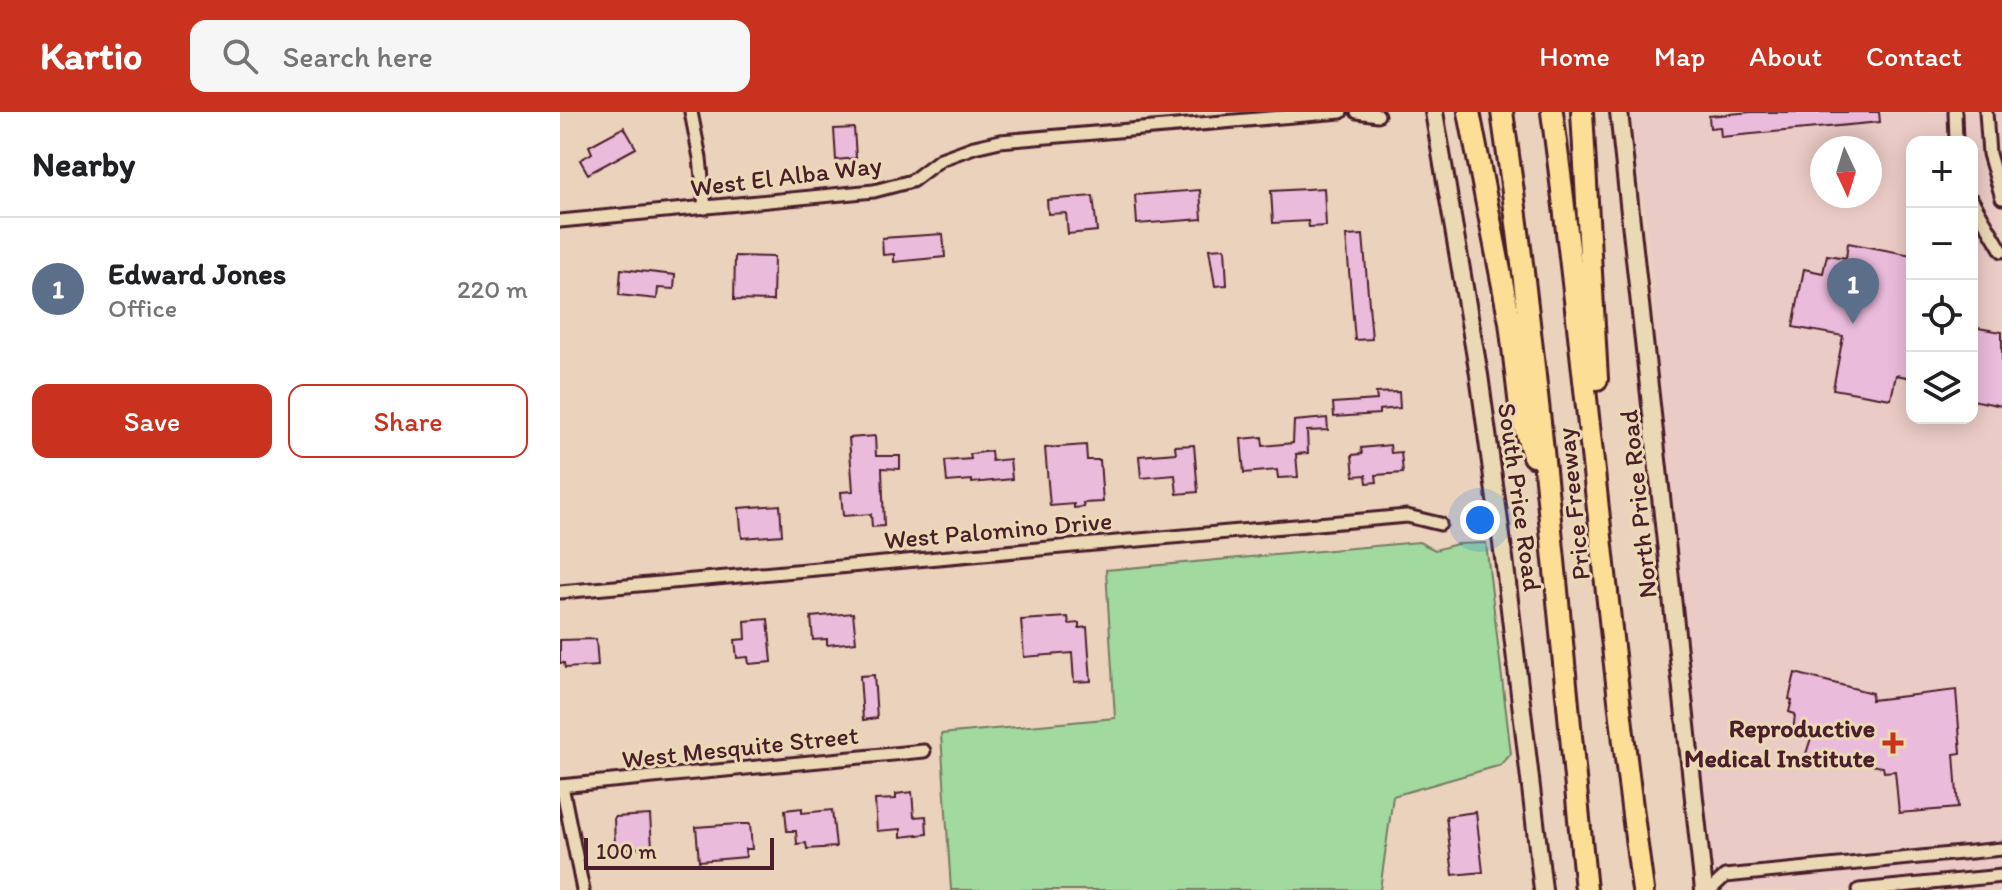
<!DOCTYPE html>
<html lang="en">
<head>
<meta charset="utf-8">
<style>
  :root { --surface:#fff; --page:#f6f6f6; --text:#202124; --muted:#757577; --line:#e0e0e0; --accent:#c8321e }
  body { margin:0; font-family:Itim,sans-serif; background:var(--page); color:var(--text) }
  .controls { position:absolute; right:24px; top:24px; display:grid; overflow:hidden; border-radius:16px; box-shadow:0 4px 20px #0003 }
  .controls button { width:72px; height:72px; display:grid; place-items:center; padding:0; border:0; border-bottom:2px solid var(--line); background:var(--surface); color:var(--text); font:40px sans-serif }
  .compass { position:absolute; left:1250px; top:24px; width:72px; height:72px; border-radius:50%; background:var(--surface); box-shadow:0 4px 20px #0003; rotate:176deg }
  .scale { position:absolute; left:24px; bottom:20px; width:190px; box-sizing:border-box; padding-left:8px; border:4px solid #4a1f2b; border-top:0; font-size:22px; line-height:28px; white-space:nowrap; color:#4a1f2b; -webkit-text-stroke:6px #ebd8b5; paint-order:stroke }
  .you { position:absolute; left:920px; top:408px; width:28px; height:28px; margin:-20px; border:6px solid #fff; border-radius:50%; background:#1a73e8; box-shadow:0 0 0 12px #1a73e833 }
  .badge { display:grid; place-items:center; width:52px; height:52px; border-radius:50%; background:var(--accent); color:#fff; font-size:26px; font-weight:700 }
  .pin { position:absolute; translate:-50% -66px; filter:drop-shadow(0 2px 4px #0008) }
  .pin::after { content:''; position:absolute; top:42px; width:28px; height:24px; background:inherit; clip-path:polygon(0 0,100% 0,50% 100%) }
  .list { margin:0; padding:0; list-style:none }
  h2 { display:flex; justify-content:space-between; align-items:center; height:104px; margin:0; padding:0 32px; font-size:34px }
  h2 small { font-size:26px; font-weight:400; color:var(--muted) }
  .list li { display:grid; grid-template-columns:52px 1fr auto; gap:24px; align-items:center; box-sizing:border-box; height:144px; padding:0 32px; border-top:2px solid var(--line) }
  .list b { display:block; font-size:30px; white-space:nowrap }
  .list p { margin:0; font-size:26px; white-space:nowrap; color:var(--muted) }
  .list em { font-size:26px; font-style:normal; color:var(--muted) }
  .actions { display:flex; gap:16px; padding:24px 32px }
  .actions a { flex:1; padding:18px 0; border:2px solid var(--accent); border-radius:16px; text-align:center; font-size:28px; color:var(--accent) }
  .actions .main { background:var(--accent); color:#fff }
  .icon { flex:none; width:44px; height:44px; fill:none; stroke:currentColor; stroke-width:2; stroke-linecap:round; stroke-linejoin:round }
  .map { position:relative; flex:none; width:1442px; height:778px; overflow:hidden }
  header { display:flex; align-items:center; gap:48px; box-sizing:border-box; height:112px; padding:0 40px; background:var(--accent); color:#fff }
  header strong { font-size:38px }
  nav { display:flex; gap:44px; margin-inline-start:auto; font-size:28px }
  .search { width:560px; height:72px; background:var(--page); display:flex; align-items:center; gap:20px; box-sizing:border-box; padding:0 28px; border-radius:16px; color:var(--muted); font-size:30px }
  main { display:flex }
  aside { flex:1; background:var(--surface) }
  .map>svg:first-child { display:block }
  .built { fill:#ebcbc6; fill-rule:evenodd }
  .green { fill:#a1d99e; stroke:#767c64; stroke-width:2 }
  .building { fill:#ebbbdc; stroke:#4a1f2b; stroke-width:2 }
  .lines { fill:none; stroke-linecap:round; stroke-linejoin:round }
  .street-casing { stroke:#4a1f2b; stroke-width:17 }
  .secondary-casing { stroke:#4a1f2b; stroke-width:22 }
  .highway-casing { stroke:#4a1f2b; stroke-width:26 }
  .street { stroke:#ebd8b5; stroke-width:11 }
  .secondary { stroke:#ebd8b5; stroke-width:16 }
  .highway { stroke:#fdde96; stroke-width:20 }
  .poi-dot { fill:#c8321e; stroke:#ebd8b5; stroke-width:3 }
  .labels { text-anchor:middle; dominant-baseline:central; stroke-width:6; stroke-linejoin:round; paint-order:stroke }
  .street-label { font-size:26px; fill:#4a1f2b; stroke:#ebd8b5 }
  .poi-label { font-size:26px; font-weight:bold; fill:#4a1f2b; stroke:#ebd8b5; text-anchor:end }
</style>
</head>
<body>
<header>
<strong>Kartio</strong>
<div class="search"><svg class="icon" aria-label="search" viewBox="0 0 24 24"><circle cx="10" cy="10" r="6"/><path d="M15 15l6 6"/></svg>Search here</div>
<nav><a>Home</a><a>Map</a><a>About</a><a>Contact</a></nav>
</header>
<main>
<aside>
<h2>Nearby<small></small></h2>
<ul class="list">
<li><span class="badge" style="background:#5c6f8a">1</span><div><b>Edward Jones</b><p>Office</p></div><em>220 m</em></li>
</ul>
<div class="actions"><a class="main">Save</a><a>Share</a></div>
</aside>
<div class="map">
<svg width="1442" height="778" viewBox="0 0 1442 778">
  <rect width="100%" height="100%" fill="#ebd2bd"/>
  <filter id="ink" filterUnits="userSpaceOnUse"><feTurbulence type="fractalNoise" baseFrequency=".0125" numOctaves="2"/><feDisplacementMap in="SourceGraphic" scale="16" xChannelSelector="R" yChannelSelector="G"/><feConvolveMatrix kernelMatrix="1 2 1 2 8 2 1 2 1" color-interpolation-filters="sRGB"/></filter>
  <g filter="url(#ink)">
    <!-- built -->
    <path class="built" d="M 1069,0 L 1442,0 L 1442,778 L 1157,778 L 1150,740 L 1095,242 L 1094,180 L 1085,97 L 1075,49 ZM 1352,30 L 1412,30 L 1412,306 L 1352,306 ZM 1262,36 L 1310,36 L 1310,84 L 1262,84 Z"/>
    <!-- green -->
    <path class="green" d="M 859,430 L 875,438 L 897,432 L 926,431 L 951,642 L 941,653 L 833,684 L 820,778 L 391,778 L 381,622 L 555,606 L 546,458 Z"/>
    <!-- building -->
    <g class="building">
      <path d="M 1191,0 L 1319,0 L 1320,10 L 1161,25 L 1160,15 L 1150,16 L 1149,4 Z"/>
      <path d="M 64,15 L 76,36 L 28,62 L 20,48 L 32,41 L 29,34 Z"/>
      <path d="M 294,16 L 296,46 L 276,48 L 274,17 Z"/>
      <path d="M 764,76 L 766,114 L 749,115 L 748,109 L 713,111 L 711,79 Z"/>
      <path d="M 640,78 L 642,107 L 577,112 L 575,83 Z"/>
      <path d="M 533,84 L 537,119 L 508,122 L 506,101 L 488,102 L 487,88 Z"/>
      <path d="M 383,122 L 385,145 L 334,150 L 334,142 L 323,143 L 322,126 Z"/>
      <path d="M 803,123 L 812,227 L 795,228 L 786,124 Z"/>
      <path d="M 1288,131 L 1352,143 L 1352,176 L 1346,207 L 1352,208 L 1352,266 L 1336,263 L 1331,287 L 1273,277 L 1283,224 L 1233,215 L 1244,157 L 1263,161 L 1267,143 L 1286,146 Z"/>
      <path d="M 665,136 L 667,173 L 655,174 L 649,137 Z"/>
      <path d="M 175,144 L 214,145 L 213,189 L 174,188 Z"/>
      <path d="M 61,157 L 115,163 L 114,177 L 98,176 L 97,187 L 59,183 Z"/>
      <path d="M 1412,215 L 1442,220 L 1442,294 L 1412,288 Z"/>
      <path d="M 839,280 L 840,296 L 819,298 L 819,302 L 774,305 L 773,291 L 817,288 L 816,281 Z"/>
      <path d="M 767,306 L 768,318 L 747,319 L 748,341 L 736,342 L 738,365 L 718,366 L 717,358 L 684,361 L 681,327 L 702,325 L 703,334 L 733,331 L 734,309 Z"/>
      <path d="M 315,324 L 316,344 L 340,344 L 340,357 L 322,356 L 324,414 L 312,415 L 311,402 L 283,404 L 281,380 L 293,379 L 289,326 Z"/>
      <path d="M 526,333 L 527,348 L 540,348 L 543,390 L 523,391 L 524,395 L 514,396 L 514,392 L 490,394 L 485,336 Z"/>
      <path d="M 634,333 L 638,380 L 617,382 L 615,363 L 581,366 L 579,344 L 616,341 L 615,334 Z"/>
      <path d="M 830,333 L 831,341 L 841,340 L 843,361 L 816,363 L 817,370 L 807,371 L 806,363 L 794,364 L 792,343 L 802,342 L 801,336 Z"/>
      <path d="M 431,339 L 432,349 L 450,347 L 452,367 L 412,371 L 412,368 L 387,370 L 385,349 L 411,347 L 410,342 Z"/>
      <path d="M 220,393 L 222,423 L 182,426 L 179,396 Z"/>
      <path d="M 293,501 L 296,530 L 267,533 L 267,527 L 253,528 L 251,505 Z"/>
      <path d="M 508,505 L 509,512 L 519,511 L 519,516 L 527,515 L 531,569 L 514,570 L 512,541 L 464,545 L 461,508 Z"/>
      <path d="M 208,507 L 212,550 L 189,552 L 188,545 L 177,546 L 175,528 L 186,527 L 185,509 Z"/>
      <path d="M 36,527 L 38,554 L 5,556 L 4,551 L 0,551 L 0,528 Z"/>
      <path d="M 1235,561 L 1312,581 L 1311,588 L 1396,578 L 1401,641 L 1394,642 L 1398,696 L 1339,701 L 1335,659 L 1324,660 L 1323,655 L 1246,642 L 1251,626 L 1233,621 L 1235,602 L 1229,600 L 1232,588 L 1229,587 Z"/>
      <path d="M 314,563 L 317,606 L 303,608 L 300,564 Z"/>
      <path d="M 352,680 L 354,705 L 366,704 L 367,722 L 341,725 L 341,717 L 317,719 L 315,688 L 336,687 L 336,682 Z"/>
      <path d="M 242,696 L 242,701 L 272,698 L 276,735 L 247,737 L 246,731 L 237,732 L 236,719 L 227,719 L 225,698 Z"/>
      <path d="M 916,700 L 923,760 L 893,763 L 886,704 Z"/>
      <path d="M 90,703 L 92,735 L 55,737 L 54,705 Z"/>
      <path d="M 178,712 L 190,712 L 192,737 L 185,737 L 186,745 L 139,749 L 136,715 Z"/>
    </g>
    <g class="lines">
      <defs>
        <g id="street">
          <path d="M 131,0 L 140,46 L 145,96"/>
          <path d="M 797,0 L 818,3"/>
          <path d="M 1395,0 L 1396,30"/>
          <path d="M 1426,0 L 1429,42 L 1442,86"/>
          <path d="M 1412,88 L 1442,139"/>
          <path d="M 0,109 L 314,79 L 352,69 L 381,47 L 414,35 L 440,29 L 781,0"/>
          <path d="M 0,480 L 847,404 L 880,412"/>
          <path d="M 0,674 L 364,639"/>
          <path d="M 2,674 L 23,778"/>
          <path d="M 1150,778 L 1165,764 L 1442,737"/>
          <path d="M 1299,778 L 1442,764"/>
        </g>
        <g id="secondary">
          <path d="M 874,0 L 919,263 L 944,446 L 983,778"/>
          <path d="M 1059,0 L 1144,778"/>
        </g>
        <g id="highway">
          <path d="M 909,0 L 950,210 L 961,303 L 973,344"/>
          <path d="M 942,0 C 979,258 1000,519 1026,778"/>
          <path d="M 992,0 C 1027,259 1047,519 1083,778"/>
          <path d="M 1022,0 L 1037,267"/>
        </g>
      </defs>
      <!-- street casing -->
      <use href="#street" class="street-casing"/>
      <!-- secondary casing -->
      <use href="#secondary" class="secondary-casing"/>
      <!-- highway casing -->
      <use href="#highway" class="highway-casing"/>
      <!-- street -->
      <use href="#street" class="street"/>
      <!-- secondary -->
      <use href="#secondary" class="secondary"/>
      <!-- highway -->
      <use href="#highway" class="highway"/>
    </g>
  </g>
  <!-- markers -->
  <path class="poi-dot" d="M1329 619h8v8h8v8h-8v8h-8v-8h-8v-8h8z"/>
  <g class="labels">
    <!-- street labels -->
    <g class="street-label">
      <text transform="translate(226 64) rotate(-7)">West El Alba Way</text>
      <text transform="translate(960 385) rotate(82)">South Price Road</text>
      <text transform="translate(1013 392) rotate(-96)">Price Freeway</text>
      <text transform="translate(1078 392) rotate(-96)">North Price Road</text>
      <text transform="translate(438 418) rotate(-5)">West Palomino Drive</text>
      <text transform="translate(180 635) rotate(-6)">West Mesquite Street</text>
    </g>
    <!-- poi labels -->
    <g class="poi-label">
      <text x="1315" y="616">Reproductive<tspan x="1315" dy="30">Medical Institute</tspan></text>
    </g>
  </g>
</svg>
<div class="controls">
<button>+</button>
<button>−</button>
<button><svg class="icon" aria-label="locate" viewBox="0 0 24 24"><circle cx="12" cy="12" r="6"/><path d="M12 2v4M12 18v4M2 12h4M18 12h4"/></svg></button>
<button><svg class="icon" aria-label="layers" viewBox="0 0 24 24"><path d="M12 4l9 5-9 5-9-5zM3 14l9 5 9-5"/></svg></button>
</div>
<svg class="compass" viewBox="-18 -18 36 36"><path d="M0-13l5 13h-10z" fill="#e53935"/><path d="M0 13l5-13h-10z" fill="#757577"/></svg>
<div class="scale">100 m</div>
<div class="you"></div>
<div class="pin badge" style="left:1293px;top:212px;background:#5c6f8a">1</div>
</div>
</main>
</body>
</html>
